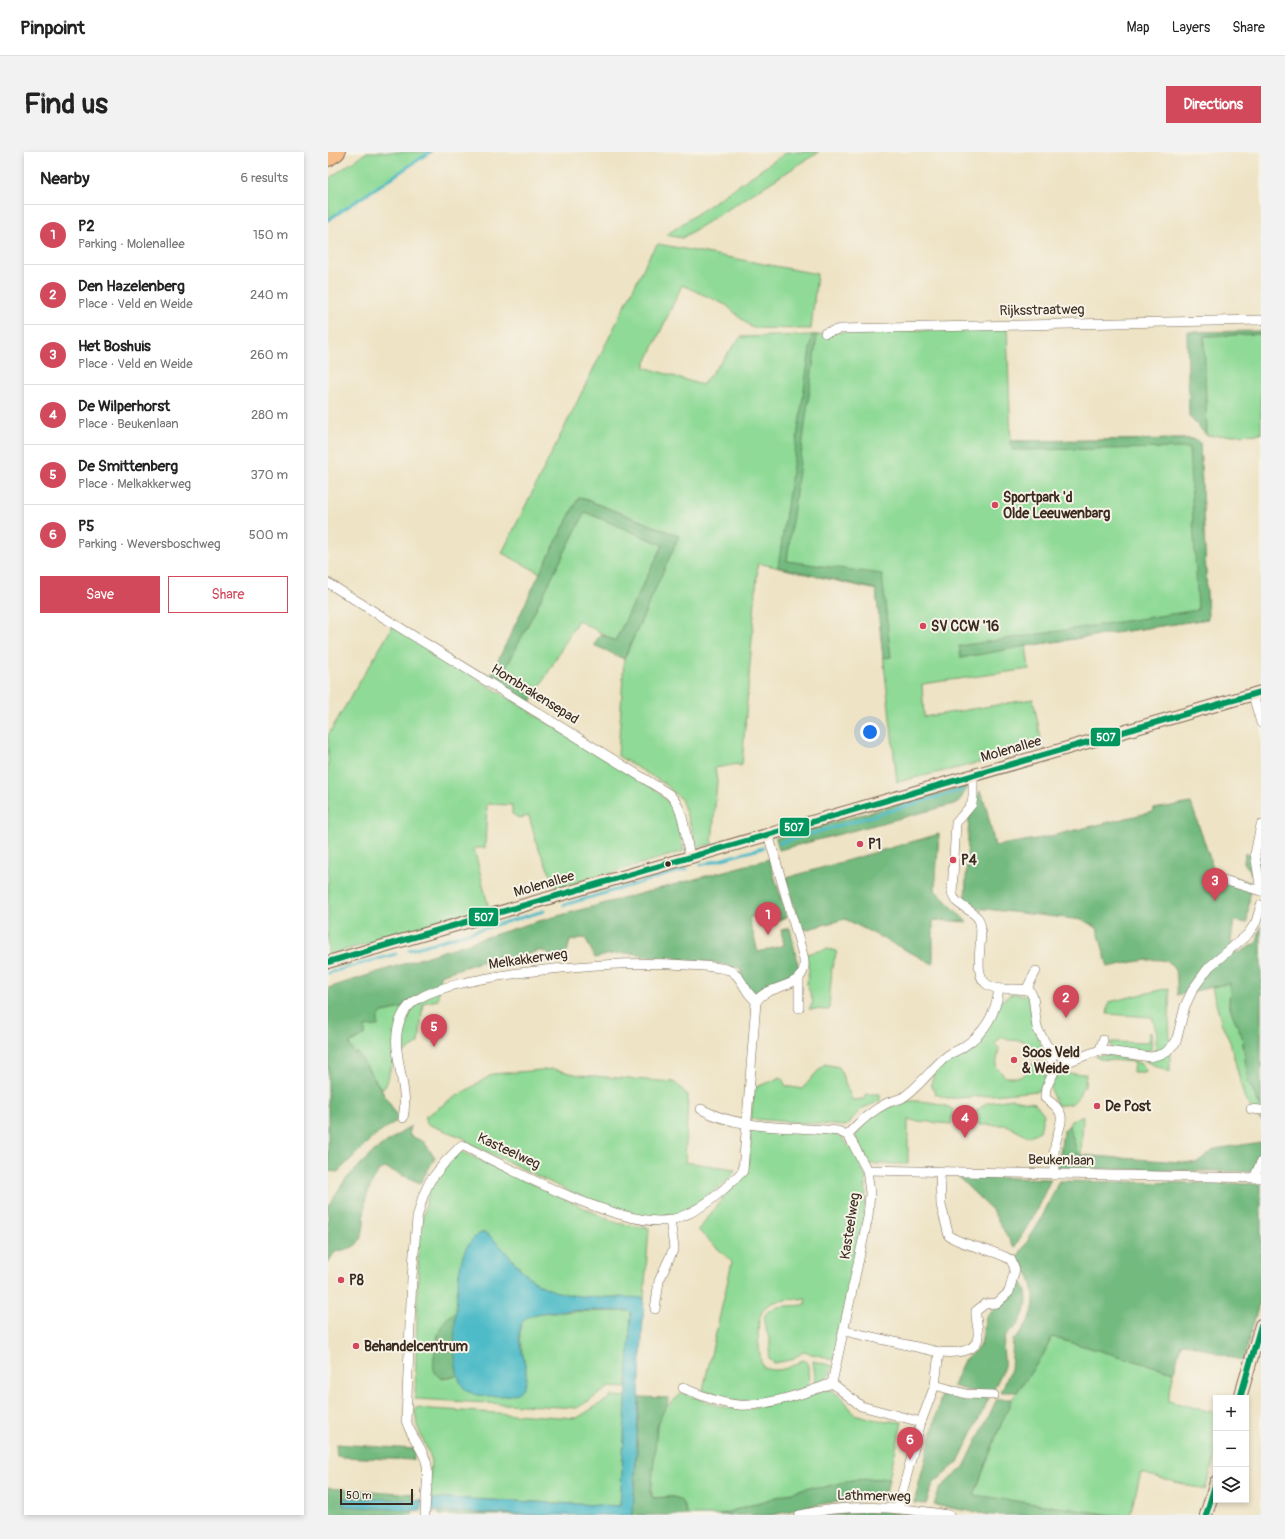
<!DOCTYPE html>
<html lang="en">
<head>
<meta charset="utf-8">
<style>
  :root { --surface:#fff; --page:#f2f2f2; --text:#222; --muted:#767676; --line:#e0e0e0; --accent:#d1495b }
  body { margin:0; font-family:Pangolin,sans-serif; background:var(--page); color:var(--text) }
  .controls { position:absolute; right:12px; bottom:12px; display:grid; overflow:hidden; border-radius:0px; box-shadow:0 2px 6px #0003 }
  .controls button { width:36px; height:36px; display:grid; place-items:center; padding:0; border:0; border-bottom:1px solid var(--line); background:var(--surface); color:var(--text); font:20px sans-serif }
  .scale { position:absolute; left:12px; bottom:10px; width:73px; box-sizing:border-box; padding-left:4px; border:2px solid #3b2a1e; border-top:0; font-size:11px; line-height:14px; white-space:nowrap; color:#3b2a1e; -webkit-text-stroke:3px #f7f3e8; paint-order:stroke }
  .you { position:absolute; left:542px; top:580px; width:14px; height:14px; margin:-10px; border:3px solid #fff; border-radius:50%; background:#1a73e8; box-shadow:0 0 0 6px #1a73e833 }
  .badge { display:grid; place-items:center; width:26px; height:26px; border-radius:50%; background:var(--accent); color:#fff; font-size:13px; font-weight:700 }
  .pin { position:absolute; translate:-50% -33px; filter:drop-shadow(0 1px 2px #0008) }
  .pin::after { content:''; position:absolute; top:21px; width:14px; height:12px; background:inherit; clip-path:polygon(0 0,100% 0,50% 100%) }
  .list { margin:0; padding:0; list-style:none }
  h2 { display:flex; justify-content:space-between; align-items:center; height:52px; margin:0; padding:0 16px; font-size:17px }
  h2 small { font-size:13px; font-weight:400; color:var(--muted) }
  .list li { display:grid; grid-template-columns:26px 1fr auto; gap:12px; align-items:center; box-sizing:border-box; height:60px; padding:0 16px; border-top:1px solid var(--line) }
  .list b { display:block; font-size:15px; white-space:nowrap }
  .list p { margin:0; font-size:13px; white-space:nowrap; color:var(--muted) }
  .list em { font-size:13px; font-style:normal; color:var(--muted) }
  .actions { display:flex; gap:8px; padding:12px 16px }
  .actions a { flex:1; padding:9px 0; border:1px solid var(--accent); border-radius:0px; text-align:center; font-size:14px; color:var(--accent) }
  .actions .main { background:var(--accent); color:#fff }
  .icon { flex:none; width:22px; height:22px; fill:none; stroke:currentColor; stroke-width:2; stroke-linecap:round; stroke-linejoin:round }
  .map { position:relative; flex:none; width:933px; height:1363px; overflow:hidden; border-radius:0px }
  header { display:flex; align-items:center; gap:24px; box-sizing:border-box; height:56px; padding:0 20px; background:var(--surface); border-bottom:1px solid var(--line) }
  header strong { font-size:19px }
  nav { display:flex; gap:22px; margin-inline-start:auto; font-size:14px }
  .intro { display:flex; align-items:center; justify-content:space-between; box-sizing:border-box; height:96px; padding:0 24px }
  h1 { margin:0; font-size:28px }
  .button { padding:10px 18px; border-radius:0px; background:var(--accent); color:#fff; font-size:14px; font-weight:700 }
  main { display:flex; gap:24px; padding:0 24px }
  aside { flex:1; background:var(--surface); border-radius:0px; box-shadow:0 2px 6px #0003 }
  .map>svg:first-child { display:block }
  .green { fill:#8fda96; stroke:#65825a }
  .forest { fill:#73ba7f; stroke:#57724e }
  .water { fill:#4ebbc8; stroke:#447273 }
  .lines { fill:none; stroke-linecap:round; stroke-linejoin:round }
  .stream { stroke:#4ebbc8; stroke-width:3 }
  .street-casing { stroke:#7a6b58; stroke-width:10 }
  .secondary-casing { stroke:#7a6b58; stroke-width:14 }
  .highway-casing { stroke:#7a6b58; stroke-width:18 }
  .street { stroke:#fff; stroke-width:9 }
  .secondary { stroke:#fce5d0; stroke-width:12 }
  .highway { stroke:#f8bd89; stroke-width:16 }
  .bus-1-casing { stroke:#f7f3e8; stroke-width:9 }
  .bus-1 { stroke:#00965e; stroke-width:6 }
  .poi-dot { fill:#d1495b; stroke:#f7f3e8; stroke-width:1.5 }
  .bus-dot { fill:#3b2a1e; stroke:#f7f3e8; stroke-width:1.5 }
  .labels { text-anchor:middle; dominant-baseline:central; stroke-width:4; stroke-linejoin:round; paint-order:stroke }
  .street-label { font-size:14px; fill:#3b2a1e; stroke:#f7f3e8 }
  .poi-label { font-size:14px; font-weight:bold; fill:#3b2a1e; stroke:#f7f3e8; text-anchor:start }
  .line-badge { stroke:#f7f3e8; stroke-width:1.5 }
  .badge-label { font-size:11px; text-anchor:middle; font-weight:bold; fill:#fff }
</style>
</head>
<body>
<header>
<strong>Pinpoint</strong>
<nav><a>Map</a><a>Layers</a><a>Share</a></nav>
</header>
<div class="intro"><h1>Find us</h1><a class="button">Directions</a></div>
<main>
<aside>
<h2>Nearby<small>6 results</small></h2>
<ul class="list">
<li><span class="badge">1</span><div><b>P2</b><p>Parking · Molenallee</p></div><em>150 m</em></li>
<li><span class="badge">2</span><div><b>Den Hazelenberg</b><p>Place · Veld en Weide</p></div><em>240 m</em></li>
<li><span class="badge">3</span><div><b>Het Boshuis</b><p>Place · Veld en Weide</p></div><em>260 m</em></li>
<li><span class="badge">4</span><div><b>De Wilperhorst</b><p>Place · Beukenlaan</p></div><em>280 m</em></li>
<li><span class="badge">5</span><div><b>De Smittenberg</b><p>Place · Melkakkerweg</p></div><em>370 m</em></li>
<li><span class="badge">6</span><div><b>P5</b><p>Parking · Weversboschweg</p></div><em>500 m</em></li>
</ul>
<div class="actions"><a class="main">Save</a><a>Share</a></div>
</aside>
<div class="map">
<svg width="933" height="1363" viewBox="0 0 933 1363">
  <rect width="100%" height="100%" fill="#f7f3e8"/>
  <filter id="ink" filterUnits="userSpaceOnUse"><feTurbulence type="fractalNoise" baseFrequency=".025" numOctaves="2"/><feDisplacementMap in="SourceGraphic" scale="8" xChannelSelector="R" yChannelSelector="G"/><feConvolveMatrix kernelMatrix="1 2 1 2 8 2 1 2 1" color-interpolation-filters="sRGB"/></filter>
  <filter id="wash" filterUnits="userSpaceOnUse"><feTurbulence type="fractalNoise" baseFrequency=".012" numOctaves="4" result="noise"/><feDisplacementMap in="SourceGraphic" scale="16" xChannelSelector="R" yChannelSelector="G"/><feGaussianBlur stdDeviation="0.9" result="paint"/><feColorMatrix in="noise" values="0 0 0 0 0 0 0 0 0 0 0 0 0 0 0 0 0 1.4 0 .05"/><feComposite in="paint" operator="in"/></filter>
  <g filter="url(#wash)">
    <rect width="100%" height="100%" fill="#eee3c5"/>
    <!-- green -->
    <g class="green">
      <path d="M 39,0 L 104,0 L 0,69 L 0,27 Z"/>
      <path d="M 459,0 L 491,0 L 354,86 L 338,83 Z"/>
      <path d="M 330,92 L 489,122 L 483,177 L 424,176 L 398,153 L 354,133 L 316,215 L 374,233 L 413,185 L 489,183 L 511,180 L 679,176 L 683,289 L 865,287 L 872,291 L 880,467 L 698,494 L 701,517 L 594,532 L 596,565 L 705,547 L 715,596 L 569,630 L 548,438 L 430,411 L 414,613 L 411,614 L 410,612 L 387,616 L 389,629 L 384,692 L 367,696 L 365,681 L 353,647 L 337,632 L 290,604 L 296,507 L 351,384 L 251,345 L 212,421 L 174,401 L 323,101 Z"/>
      <path d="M 933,182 L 933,282 L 879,284 L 876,184 Z"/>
      <path d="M 257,360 L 335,393 L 287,489 L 250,468 L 210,538 L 177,518 Z"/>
      <path d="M 65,474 L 328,638 L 345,655 L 356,699 L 229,737 L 209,693 L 201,664 L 191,666 L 184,662 L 184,653 L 159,652 L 157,696 L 146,696 L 161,757 L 0,803 L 0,583 Z"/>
      <path d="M 499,797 L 509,799 L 504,815 L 501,858 L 481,857 L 485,850 L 479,832 L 481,816 L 478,802 Z"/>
      <path d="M 902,830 L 901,854 L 914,884 L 920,929 L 933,956 L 933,969 L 917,948 L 902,890 L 893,870 L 884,836 Z"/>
      <path d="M 111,832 L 110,848 L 95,851 L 91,891 C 82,897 69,904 64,914 C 59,923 62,931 54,938 L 29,900 L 26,902 L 21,892 L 37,883 L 37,875 L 56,860 L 73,856 L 85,847 Z"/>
      <path d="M 841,836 L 842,920 L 817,909 L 827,897 L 829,882 L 824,865 L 779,862 L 781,850 Z"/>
      <path d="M 686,841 L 699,844 L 702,847 L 704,871 L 716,899 L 712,905 L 706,906 L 703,897 L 696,889 L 680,888 L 673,885 L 667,892 L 671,896 L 668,915 L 678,925 L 693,925 L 707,910 L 713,911 L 718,915 L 716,931 L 710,939 L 629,946 L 619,946 L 607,942 L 603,932 L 606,922 L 622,905 L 638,898 L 673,849 Z"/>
      <path d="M 821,881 L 824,881 L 823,897 L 815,901 L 786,897 L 782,893 L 783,890 L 821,891 Z"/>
      <path d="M 783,903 C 792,906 814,907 818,918 L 817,920 L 805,920 L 806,910 L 771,907 L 767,904 Z"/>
      <path d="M 496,912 L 511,915 L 524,948 L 536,947 L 538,942 L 552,942 L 552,949 L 533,957 L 518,974 L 423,967 L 426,936 L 453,925 L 458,934 L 474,937 Z"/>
      <path d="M 225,917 L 251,923 L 346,930 L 360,943 L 357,1010 L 407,1017 C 403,1029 389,1037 379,1044 C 369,1051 354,1061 342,1064 C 305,1072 248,1042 215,1027 C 192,1015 168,1004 144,993 L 136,986 L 99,972 L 97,968 L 97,965 L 121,949 L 165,922 Z"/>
      <path d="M 731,921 L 758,922 L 757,934 L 754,936 C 749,950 744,954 729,953 C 721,938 721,934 731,921 Z"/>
      <path d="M 684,947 L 707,951 L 716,962 L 712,979 L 700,985 L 678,973 L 651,973 L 647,960 L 658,951 Z"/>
      <path d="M 581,949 C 597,949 610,950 625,957 L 623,972 L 580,968 L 580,1012 L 540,1012 L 527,983 C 546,962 553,955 581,949 Z"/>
      <path d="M 752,965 L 755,965 L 753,1003 L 750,1003 L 741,973 L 743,969 Z"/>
      <path d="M 422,976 L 502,981 L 514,985 L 528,1004 L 538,1025 L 537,1058 L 506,1207 L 475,1200 L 463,1208 L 446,1211 L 441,1207 C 441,1202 442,1196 442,1191 C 441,1181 429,1166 442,1158 C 450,1153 467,1154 477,1153 L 478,1146 C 467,1148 454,1147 444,1151 C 424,1158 431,1194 433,1210 L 436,1216 C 450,1221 463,1216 474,1208 L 477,1209 L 480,1213 L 481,1235 C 440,1246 415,1258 375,1238 L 404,1110 L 370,1078 L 395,1046 L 394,1043 C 426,1021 421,1011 422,976 Z"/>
      <path d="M 132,999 L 289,1071 L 321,1076 L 316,1146 C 289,1144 249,1148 223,1139 C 210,1134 198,1123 188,1113 L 131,1120 L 128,1161 C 114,1168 108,1183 107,1198 C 106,1207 111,1218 114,1227 L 122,1226 L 130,1223 L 132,1230 L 197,1231 L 198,1218 L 192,1187 L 192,1174 L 196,1167 L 205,1162 L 223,1160 L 301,1159 L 303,1161 L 300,1236 L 282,1235 L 249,1256 L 87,1247 L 91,1082 L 101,1038 L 109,1024 Z"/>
      <path d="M 724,1185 L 846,1220 L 840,1249 L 888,1261 L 888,1301 L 877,1338 L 813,1321 L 802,1363 C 750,1363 697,1351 646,1343 L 680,1253 L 715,1203 Z"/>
      <path d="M 485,1209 L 505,1214 C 502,1225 497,1228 488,1233 Z"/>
      <path d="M 499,1236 L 514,1245 L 526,1262 L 549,1268 L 574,1270 L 561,1326 L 524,1328 L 493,1336 L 481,1335 L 391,1363 L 359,1363 C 353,1340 346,1345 325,1346 C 321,1338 326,1278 330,1268 C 335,1255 345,1250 354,1241 C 377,1248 396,1259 420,1257 Z"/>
      <path d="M 285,1244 L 299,1245 L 292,1354 L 117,1346 L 101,1348 L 103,1306 L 89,1274 L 87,1256 L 249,1266 Z"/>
    </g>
    <!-- forest -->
    <g class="forest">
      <path d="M 933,179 L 933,182 L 876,184 L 879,284 L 861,264 L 859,180 Z"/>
      <path d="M 484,183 L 489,183 L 459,409 L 554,422 L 563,505 L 555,506 L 548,437 L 450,415 Z"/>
      <path d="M 865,287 L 872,291 L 880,467 L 698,494 L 633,506 L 631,494 L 870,458 L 861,296 L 684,298 L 682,289 Z"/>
      <path d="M 251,345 L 351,384 L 296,507 L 266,493 L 272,482 L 287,489 L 335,393 L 257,360 L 177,518 L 210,538 L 203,550 L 162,525 L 209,427 Z"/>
      <path d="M 641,633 L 630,651 L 451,698 L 448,686 Z"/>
      <path d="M 652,639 L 658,654 L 667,694 L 714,686 L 824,660 L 825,657 L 863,651 L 888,724 L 900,723 L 923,731 L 919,771 L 906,769 L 903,788 L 905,799 L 911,801 L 929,790 L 933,774 L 933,956 L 920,929 L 914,884 L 901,854 L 902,831 L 849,843 C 849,834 850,821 844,813 C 836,801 793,813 780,815 L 769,776 L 755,768 L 657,757 L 645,757 L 637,747 L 641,665 Z"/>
      <path d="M 611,682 L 607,738 L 639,770 L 605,768 L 605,812 L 517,767 L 473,779 L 458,726 Z"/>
      <path d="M 917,701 L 933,709 L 933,728 L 923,722 L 922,718 L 916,711 Z"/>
      <path d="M 441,707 L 459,765 L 450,768 L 447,758 L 421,766 L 430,800 L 456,793 L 453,778 L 462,776 L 470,813 L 471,818 L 467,823 L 425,843 L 411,830 L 413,817 L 385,810 L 316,804 C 301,798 282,802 267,806 L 258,787 L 254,786 L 242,789 L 239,800 L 225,805 L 215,799 L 210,799 L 177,810 L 174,803 L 112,823 L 111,832 L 85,847 L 73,856 L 55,860 L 50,865 L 50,874 L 37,875 L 37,883 L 21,892 L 26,902 L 29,900 C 43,923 58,944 71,967 L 43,987 L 10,1020 L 0,1019 L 0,836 L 200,772 Z"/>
      <path d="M 741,973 L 750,1003 L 868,1011 L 887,997 L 933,990 L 933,1020 L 730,1016 L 735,980 Z"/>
      <path d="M 83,974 L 81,983 L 96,990 L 107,1006 L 92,1031 L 58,1016 L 51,1018 C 46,1027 41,1036 38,1046 C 35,1060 39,1081 29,1092 C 23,1098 13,1097 6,1101 L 0,1111 L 0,1055 L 5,1046 L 18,1027 L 45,1000 Z"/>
      <path d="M 629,1024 C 660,1026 692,1026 723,1027 L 705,1065 L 686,1096 L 664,1058 Z"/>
      <path d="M 731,1029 L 933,1032 L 933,1144 L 915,1209 L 857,1191 L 853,1192 L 846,1220 L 724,1185 L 715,1203 L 689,1240 L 673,1240 L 683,1217 L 685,1188 C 713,1163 712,1133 689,1106 L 712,1069 Z"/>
      <path d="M 690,1125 C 703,1142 701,1155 689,1173 C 687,1177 681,1179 678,1184 C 673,1193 677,1205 676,1214 C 674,1222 668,1232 664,1240 L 642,1239 L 625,1234 L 635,1210 L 653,1193 L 658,1164 C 677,1148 681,1150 690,1125 Z"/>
      <path d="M 128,1161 L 130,1223 C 103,1234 103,1214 108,1194 C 110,1186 111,1176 116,1170 C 119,1165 123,1163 128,1161 Z"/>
      <path d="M 615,1237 L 661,1246 L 630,1310 L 605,1332 L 598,1352 L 586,1351 Z"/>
      <path d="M 312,1245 L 341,1246 C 339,1257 331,1264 329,1275 L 323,1343 L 325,1346 C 347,1345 353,1341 359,1363 L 305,1363 Z"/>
      <path d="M 669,1247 L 684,1247 L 669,1282 L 646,1343 L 785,1363 L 664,1363 L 606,1353 L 612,1336 L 636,1315 Z"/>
      <path d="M 8,1292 L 86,1297 L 86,1308 L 13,1305 L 9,1304 Z"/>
      <path d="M 561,1326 L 557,1347 L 499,1351 L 444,1363 L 391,1363 L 481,1335 L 493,1336 L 524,1328 Z"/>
      <path d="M 0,1336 L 86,1342 L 84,1363 L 0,1363 Z"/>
      <path d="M 101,1359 L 211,1363 L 111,1363 L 111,1360 Z"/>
      <path d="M 527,1359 L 562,1360 L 585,1363 L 497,1363 Z"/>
    </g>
    <!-- water -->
    <g class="water">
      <path d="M 156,1080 C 173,1091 184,1109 199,1123 C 230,1152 277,1143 316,1146 L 305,1363 L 211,1363 L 101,1359 L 101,1348 L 117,1346 L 292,1354 L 303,1161 L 301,1159 C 281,1159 209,1155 197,1167 C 179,1183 211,1224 192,1239 C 184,1245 172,1244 162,1244 C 154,1244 144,1243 137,1237 C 121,1222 128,1163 129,1142 C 131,1121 132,1088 156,1080 Z"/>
      <path d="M 15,1346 L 93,1348 L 93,1359 L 15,1354 Z"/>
    </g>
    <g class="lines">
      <!-- stream -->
      <g class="stream">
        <path d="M 0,68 L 102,0"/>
        <path d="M 451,691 L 634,638"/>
        <path d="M 373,713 L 435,696"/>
        <path d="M 236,753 L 359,717"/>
        <path d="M 81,798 L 216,759"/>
        <path d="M 0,821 L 68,802"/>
      </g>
    </g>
  </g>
  <g filter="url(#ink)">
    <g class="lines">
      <defs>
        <g id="street">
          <path d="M 497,181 L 512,177 L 933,168"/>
          <path d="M 0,431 L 341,642 C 357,657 357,684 362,705"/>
          <path d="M 925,543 L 933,571"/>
          <path d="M 645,624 L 645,644 L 644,652 L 628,671 L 624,741 C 627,755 645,756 651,768 C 658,783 642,823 660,833 C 674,841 688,834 702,839 L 705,845 L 709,876 L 719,894 L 727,918 L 718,936 L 717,946 C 743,963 731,970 727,994 C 725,1003 726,1014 726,1023"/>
          <path d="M 933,673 L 927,702 L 933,739"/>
          <path d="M 889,726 L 933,739"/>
          <path d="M 471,825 L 471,856"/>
          <path d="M 698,838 L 708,819"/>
          <path d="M 719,894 L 733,904 L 748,906"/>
          <path d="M 772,898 L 775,888"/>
          <path d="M 727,918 L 742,909 L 772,898 L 823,905 L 837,901 L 848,890 L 857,854 L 865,837 L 881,815 L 920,782 L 928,770 L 933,753"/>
          <path d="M 923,957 L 933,958"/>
          <path d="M 75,966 C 83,933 58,896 74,864 C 77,858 82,852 88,848 C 114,832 160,826 190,821 C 248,814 301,809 359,813 C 373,814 388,814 401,818 C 414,822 417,843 429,849"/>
          <path d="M 519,983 C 531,970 543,959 559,951 C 564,949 569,948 574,946 C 592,935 603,916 619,904 C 623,900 630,899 635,895 C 657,881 667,863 671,838"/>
          <path d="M 539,1018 L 933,1026"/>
          <path d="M 926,1026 L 933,1010"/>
          <path d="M 327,1157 L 331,1129 L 346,1096 L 342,1068"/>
          <path d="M 517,1179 L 611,1200 C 624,1201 649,1202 650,1184 C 651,1175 647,1167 648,1159 L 657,1152 L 669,1151 L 681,1140 L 687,1117 L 683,1108 C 664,1096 640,1096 621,1084 L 613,1053 L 612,1020"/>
          <path d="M 504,1231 L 533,1254 L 593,1270"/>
          <path d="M 607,1233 L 638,1242 L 666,1243"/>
          <path d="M 355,1236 C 373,1243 392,1252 411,1253 C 435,1255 482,1240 504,1231 L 540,1065 L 542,1041 L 539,1018 L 524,990 L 519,983 L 510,979 C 466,974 413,979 373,957"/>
          <path d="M 570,1356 L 593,1270 L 607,1233 L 611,1200"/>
          <path d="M 97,1363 C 97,1347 101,1329 99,1313 C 96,1297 82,1284 78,1268 L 84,1125 L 89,1066 L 95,1044 L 102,1029 L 117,1010 L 134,993 C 180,1016 293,1077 342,1068 C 370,1062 395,1039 415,1019 L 428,850 C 440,829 484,840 475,803 L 440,682"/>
          <path d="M 471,1363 C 520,1351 571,1355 621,1363"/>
        </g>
        <g id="secondary">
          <path d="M 0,810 L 933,540"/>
          <path d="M 912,1246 L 933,1173"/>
          <path d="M 878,1363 L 888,1330"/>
        </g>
        <path id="highway" d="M 0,6 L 9,0"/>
      </defs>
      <!-- street casing -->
      <use href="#street" class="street-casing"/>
      <!-- secondary casing -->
      <use href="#secondary" class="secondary-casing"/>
      <!-- highway casing -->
      <use href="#highway" class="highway-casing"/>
      <!-- street -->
      <use href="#street" class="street"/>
      <!-- secondary -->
      <use href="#secondary" class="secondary"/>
      <!-- highway -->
      <use href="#highway" class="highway"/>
      <defs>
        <g id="bus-1">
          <path d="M 0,810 L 933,540"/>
          <path d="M 912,1246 L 933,1173"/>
          <path d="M 878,1363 L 888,1330"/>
        </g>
      </defs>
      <!-- bus-1 casing -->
      <use href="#bus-1" class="bus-1-casing"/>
      <!-- bus-1 -->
      <use href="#bus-1" class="bus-1"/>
    </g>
  </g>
  <!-- markers -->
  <g class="poi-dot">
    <circle cx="667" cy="353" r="4"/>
    <circle cx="595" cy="474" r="4"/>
    <circle cx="532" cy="692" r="4"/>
    <circle cx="625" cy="708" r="4"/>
    <circle cx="686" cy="908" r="4"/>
    <circle cx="769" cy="954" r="4"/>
    <circle cx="13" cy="1128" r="4"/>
    <circle cx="28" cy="1194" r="4"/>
  </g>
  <circle class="bus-dot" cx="340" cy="712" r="3.5"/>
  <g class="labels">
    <!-- street labels -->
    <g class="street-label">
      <text transform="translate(714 158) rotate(-1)">Rijksstraatweg</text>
      <text transform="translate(207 542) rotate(32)">Hombrakensepad</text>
      <text transform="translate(683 597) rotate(-16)">Molenallee</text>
      <text transform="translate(216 732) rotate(-16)">Molenallee</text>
      <text transform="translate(200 807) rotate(-8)">Melkakkerweg</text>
      <text transform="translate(181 999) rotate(25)">Kasteelweg</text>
      <text transform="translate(733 1008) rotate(1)">Beukenlaan</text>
      <text transform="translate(522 1074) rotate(-81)">Kasteelweg</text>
      <text transform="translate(546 1344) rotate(1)">Lathmerweg</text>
    </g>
    <!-- poi labels -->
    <g class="poi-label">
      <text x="675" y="345">Sportpark 'd<tspan x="675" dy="16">Olde Leeuwenbarg</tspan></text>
      <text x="603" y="474">SV CCW '16</text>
      <text x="540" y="692">P1</text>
      <text x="633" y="708">P4</text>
      <text x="694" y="900">Soos Veld<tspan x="694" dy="16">&amp; Weide</tspan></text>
      <text x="777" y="954">De Post</text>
      <text x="21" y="1128">P8</text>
      <text x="36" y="1194">Behandelcentrum</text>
    </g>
  </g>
  <g class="line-badge">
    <rect x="762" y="575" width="31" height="20" rx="4" fill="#00965e"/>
    <rect x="451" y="665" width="31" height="20" rx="4" fill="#00965e"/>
    <rect x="140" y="755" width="31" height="20" rx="4" fill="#00965e"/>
  </g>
  <g class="badge-label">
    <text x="778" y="589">507</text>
    <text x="466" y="679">507</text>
    <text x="156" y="769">507</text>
  </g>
</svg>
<div class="controls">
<button>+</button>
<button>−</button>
<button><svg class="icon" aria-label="layers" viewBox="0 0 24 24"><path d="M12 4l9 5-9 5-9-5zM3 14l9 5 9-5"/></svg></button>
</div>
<div class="scale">50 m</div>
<div class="you"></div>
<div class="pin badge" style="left:440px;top:783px">1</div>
<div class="pin badge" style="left:738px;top:866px">2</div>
<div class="pin badge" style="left:887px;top:749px">3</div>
<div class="pin badge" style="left:637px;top:986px">4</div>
<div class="pin badge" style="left:106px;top:895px">5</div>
<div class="pin badge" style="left:582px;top:1308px">6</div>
</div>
</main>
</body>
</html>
